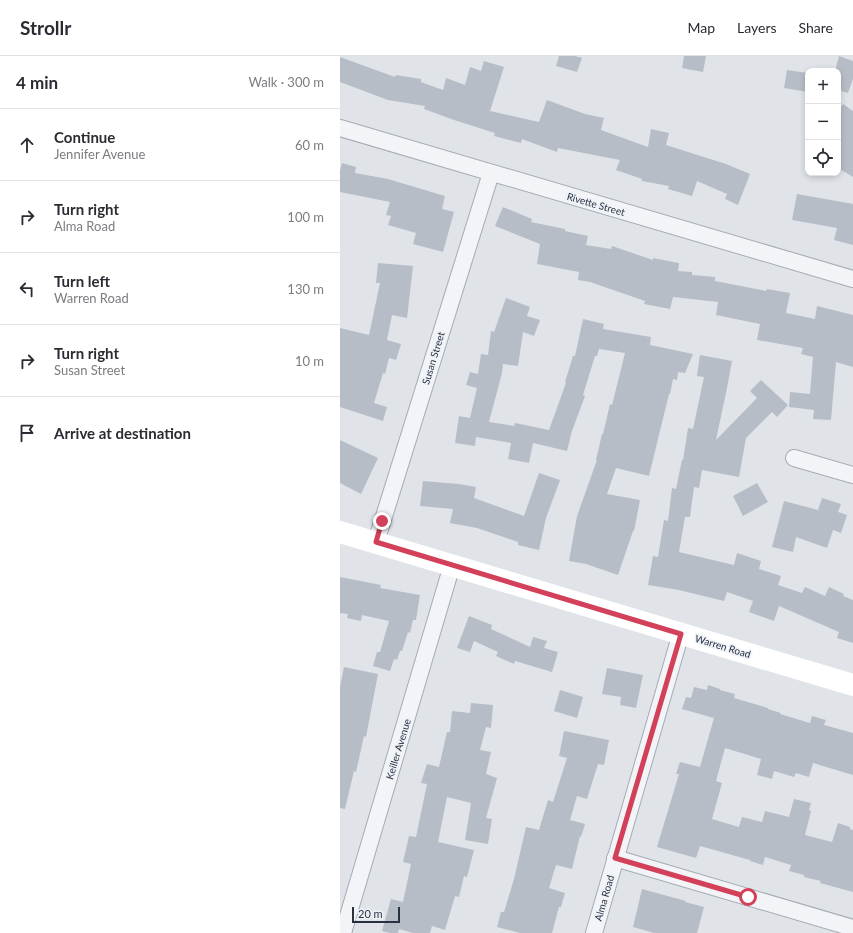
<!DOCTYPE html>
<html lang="en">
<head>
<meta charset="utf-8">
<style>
  :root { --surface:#fff; --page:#f2f2f3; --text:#2b2b33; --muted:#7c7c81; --line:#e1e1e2 }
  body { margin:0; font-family:Lato,sans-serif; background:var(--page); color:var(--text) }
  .controls { position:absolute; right:12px; top:12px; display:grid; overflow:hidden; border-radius:8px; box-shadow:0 2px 6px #0003 }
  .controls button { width:36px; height:36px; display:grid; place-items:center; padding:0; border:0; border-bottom:1px solid var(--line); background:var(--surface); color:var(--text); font:20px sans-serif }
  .scale { position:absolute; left:12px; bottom:10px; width:48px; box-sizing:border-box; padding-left:4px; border:2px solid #283141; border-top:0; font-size:11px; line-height:14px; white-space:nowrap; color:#283141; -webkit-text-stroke:3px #eff2f7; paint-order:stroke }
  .stop { position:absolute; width:12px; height:12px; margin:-9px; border:3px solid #d34059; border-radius:50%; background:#fff }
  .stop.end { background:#d34059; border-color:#fff; box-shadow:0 1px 4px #0008 }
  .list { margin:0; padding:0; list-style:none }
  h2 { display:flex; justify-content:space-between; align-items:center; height:52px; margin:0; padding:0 16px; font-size:17px }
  h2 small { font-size:13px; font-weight:400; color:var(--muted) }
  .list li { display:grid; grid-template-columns:26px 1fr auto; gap:12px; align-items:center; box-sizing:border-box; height:72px; padding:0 16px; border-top:1px solid var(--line) }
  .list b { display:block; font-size:15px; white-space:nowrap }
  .list p { margin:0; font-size:13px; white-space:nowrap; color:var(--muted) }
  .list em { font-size:13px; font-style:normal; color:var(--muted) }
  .icon { flex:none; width:22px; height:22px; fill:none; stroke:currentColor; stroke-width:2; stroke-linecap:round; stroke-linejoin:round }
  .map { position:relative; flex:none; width:513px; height:877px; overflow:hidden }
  header { display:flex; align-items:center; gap:24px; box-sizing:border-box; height:56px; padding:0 20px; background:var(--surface); border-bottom:1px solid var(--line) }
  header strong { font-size:19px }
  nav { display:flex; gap:22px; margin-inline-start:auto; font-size:14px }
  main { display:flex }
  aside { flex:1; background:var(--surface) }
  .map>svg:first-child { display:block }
  .building { fill:#b7bdc6 }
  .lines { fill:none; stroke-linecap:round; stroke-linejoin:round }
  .street-casing { stroke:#a5abb3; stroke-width:18 }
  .street { stroke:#f2f4f7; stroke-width:16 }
  .secondary { stroke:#fff; stroke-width:22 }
  .route { stroke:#d34059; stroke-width:5 }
  .labels { text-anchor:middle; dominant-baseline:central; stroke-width:3.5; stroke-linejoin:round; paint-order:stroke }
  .street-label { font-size:10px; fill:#283141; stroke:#eff2f7 }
</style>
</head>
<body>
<header>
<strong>Strollr</strong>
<nav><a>Map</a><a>Layers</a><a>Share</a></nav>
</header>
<main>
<aside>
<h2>4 min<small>Walk · 300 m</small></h2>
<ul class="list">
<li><svg class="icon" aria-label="ahead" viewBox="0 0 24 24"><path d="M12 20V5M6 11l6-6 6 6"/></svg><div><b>Continue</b><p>Jennifer Avenue</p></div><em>60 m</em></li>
<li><svg class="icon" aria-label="right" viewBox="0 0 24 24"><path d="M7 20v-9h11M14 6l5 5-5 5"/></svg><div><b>Turn right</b><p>Alma Road</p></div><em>100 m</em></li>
<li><svg class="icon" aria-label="left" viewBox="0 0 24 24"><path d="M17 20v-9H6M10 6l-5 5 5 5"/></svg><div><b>Turn left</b><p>Warren Road</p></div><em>130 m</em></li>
<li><svg class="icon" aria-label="right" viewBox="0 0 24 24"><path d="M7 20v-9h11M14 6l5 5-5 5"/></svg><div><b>Turn right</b><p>Susan Street</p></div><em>10 m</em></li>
<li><svg class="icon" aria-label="arrive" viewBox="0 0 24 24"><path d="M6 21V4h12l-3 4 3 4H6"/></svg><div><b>Arrive at destination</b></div></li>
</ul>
</aside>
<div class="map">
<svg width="513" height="877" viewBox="0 0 513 877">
  <rect width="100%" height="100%" fill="#e0e4e9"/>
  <!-- building -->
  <g class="building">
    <path d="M 219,0 L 235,0 L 242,2 L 237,16 L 216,10 Z"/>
    <path d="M 344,0 L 366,0 L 363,16 L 342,12 Z"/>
    <path d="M 499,0 L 513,5 L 513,23 L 508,37 L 498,34 L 498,15 L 495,15 Z"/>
    <path d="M 0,1 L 55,21 L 56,19 L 81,23 L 81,26 L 103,34 L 106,22 L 125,29 L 130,11 L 141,15 L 144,5 L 164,11 L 150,55 L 199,66 L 207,44 L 245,58 L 264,62 L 261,74 L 308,91 L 311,73 L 329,77 L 326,89 L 386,108 L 410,118 L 398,149 L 385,143 L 387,138 L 357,125 L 352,140 L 328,133 L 329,130 L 302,125 L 302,123 L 276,114 L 280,104 L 218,92 L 217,96 L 182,83 L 181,87 L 154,80 L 155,77 L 114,64 L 84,53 L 85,50 L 48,44 L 0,26 Z"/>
    <path d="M 447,14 L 468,17 L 468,36 L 444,32 Z"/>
    <path d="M 503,48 L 513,55 L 513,121 L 498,112 L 498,55 Z"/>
    <path d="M 2,107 L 16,111 L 15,117 L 48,123 L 105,140 L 102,153 L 114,156 L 103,196 L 73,188 L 76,177 L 48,169 L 51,160 L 46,159 L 50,146 L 0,136 L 0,115 Z"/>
    <path d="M 457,138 L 513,148 L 513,189 L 494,184 L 497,172 L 452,164 Z"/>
    <path d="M 163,151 L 192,163 L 191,166 L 225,173 L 225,175 L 248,180 L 246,189 L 271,193 L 272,190 L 313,204 L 313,202 L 339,207 L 338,215 L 352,216 L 352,219 L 375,221 L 375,225 L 426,235 L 427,233 L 450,237 L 446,257 L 475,263 L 477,250 L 513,259 L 513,311 L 496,306 L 491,364 L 473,363 L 474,354 L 449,351 L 450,336 L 470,338 L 473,301 L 461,298 L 463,292 L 417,284 L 420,268 L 376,259 L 378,246 L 333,241 L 330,253 L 304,248 L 305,245 L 250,226 L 238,224 L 239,216 L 197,208 L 200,188 L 155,170 Z"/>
    <path d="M 38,207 L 73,210 L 67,262 L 52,259 L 47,284 L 61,288 L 56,304 L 49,302 L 45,318 L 43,317 L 34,347 L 47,351 L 43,365 L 0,351 L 0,272 L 29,279 L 40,227 L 36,227 Z"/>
    <path d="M 166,242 L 190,251 L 187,260 L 200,264 L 194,280 L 183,276 L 178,310 L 163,308 L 162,317 L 149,366 L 174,370 L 175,367 L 209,374 L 226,327 L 225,326 L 233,300 L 235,300 L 243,263 L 264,268 L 263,273 L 311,281 L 310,289 L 353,298 L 345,317 L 338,316 L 337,324 L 333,323 L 330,338 L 329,338 L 309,420 L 276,412 L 267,438 L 300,444 L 294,475 L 293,475 L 278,519 L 246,508 L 229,505 L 237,460 L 257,404 L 256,404 L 262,378 L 263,378 L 270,348 L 272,349 L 285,297 L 259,293 L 257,300 L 255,300 L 243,339 L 245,340 L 232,375 L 227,395 L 193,387 L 189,407 L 168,403 L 171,387 L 136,381 L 135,390 L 115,387 L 119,360 L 130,362 L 137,332 L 126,329 L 130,316 L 138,318 L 141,298 L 148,299 L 151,275 L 154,276 Z"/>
    <path d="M 360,299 L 392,305 L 387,332 L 376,384 L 417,342 L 410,335 L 421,324 L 448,349 L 437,361 L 432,356 L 406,382 L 399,421 L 362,414 L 359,432 L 354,431 L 350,461 L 345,461 L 339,496 L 394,509 L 397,497 L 421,505 L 419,513 L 441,520 L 438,529 L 462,537 L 465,531 L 485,540 L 489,531 L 504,538 L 503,540 L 513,544 L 513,587 L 497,582 L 499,576 L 439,550 L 434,565 L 409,556 L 413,545 L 387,536 L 384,545 L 339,534 L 308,529 L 313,500 L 318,501 L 324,464 L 328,465 L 332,432 L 336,433 L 342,404 L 343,404 L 348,372 L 353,373 L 364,321 L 357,320 Z"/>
    <path d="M 0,384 L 38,402 L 21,438 L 0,427 Z"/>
    <path d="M 199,417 L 220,424 L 206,462 L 199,494 L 178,489 L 178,486 L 137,472 L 110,467 L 113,453 L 80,450 L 83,425 L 119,428 L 136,431 L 134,442 L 184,460 Z"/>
    <path d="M 417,427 L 428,446 L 403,460 L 393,440 Z"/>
    <path d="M 482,442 L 501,448 L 498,456 L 507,459 L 501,477 L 493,474 L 487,492 L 456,481 L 453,496 L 432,491 L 444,445 L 478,454 Z"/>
    <path d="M 0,521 L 41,529 L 40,532 L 80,539 L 76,564 L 73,564 L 70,577 L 68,576 L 62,595 L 60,595 L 57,604 L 54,603 L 50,615 L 33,610 L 37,596 L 40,596 L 49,565 L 22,559 L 21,565 L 7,562 L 8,558 L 0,557 Z"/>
    <path d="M 129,560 L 152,569 L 151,573 L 190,591 L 193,581 L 207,585 L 204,592 L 218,596 L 212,616 L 175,605 L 174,608 L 156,600 L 158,596 L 134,585 L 130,596 L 117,592 Z"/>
    <path d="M 4,611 L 38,618 L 26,681 L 24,680 L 16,716 L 14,715 L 5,753 L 0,752 L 0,631 Z"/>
    <path d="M 267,612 L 303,619 L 296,652 L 280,649 L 281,641 L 262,638 Z"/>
    <path d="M 368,629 L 380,633 L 380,634 L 395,638 L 394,642 L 428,652 L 428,653 L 441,657 L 440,658 L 470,667 L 472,660 L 486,664 L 484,669 L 513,677 L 513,719 L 473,707 L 469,721 L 456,717 L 454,721 L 434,715 L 432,723 L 417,719 L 421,703 L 385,692 L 376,725 L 382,727 L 372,763 L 399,771 L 402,761 L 422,766 L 425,755 L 449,761 L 454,743 L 471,747 L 469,754 L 471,755 L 465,779 L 492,786 L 498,767 L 510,771 L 510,773 L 513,774 L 513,836 L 480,827 L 481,825 L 464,821 L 464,819 L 449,815 L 451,809 L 425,801 L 423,809 L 410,805 L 410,804 L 360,790 L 356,802 L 317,791 L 339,718 L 336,718 L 340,706 L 360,711 L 374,662 L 342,653 L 346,641 L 351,642 L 354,631 L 367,634 Z"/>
    <path d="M 220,634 L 243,641 L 237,662 L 214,655 Z"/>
    <path d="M 131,647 L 153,649 L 151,672 L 146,671 L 140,694 L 151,696 L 146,718 L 157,722 L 146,762 L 152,763 L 148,788 L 125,784 L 131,747 L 107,741 L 98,786 L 134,794 L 127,821 L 124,820 L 119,841 L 115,840 L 105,874 L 92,870 L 90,877 L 73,877 L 59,873 L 58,877 L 50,877 L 42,875 L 51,843 L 63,846 L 71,808 L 63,806 L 69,780 L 76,781 L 87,728 L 81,727 L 87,708 L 99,711 L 107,676 L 110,676 L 112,655 L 130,657 Z"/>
    <path d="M 224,675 L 269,684 L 264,709 L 258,708 L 247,743 L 237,740 L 230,764 L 245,768 L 241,781 L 240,780 L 232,813 L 216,809 L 209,832 L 225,837 L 221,851 L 219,851 L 212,877 L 180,877 L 157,871 L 161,856 L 164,856 L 174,823 L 186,771 L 199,774 L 208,744 L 213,746 L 227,702 L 219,700 Z"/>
    <path d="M 302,833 L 346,845 L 345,846 L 364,851 L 357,877 L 314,877 L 293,871 Z"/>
  </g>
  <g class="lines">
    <defs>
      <g id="street">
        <path d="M 0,72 L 513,223"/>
        <path d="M 454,402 L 513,419"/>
        <path d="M 36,486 L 151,117"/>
        <path d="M 275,802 L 513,872"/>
        <path d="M 3,877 L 112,509"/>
        <path d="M 254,877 L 341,577"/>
      </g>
    </defs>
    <!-- street casing -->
    <use href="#street" class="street-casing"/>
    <!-- street -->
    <use href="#street" class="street"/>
    <!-- secondary -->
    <path class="secondary" d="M 0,476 L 513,629"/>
  </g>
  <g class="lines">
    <!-- route -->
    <path class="route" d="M 42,465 L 36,486 L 341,578 L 275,802 L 408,841"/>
  </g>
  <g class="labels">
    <!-- street labels -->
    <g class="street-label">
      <text transform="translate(256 148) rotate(16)">Rivette Street</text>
      <text transform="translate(93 302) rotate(-73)">Susan Street</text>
      <text transform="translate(383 590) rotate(17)">Warren Road</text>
      <text transform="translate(58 693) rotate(-73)">Keiller Avenue</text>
      <text transform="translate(264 842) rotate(-74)">Alma Road</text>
    </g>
  </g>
</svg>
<div class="controls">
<button>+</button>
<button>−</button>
<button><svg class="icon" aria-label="locate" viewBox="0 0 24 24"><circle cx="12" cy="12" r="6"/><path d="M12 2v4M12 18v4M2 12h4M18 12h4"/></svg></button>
</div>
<div class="scale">20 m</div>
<div class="stop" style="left:408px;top:841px"></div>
<div class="stop end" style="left:42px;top:465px"></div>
</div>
</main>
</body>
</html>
